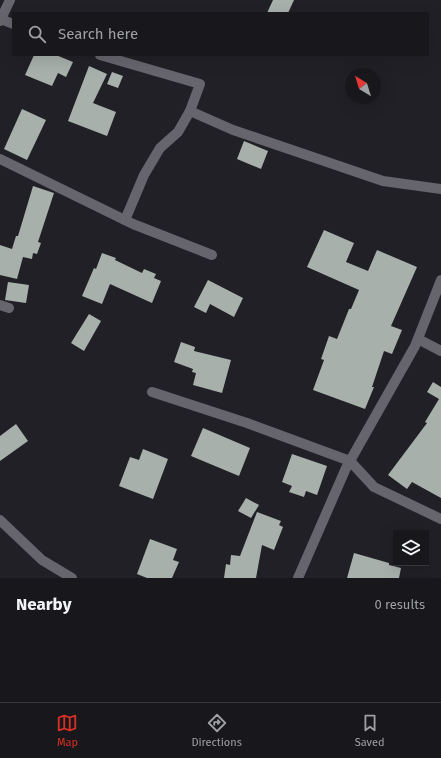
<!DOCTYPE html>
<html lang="en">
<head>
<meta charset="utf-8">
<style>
  :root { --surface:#18181c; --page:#252529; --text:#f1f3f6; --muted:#9fa0a3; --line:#36373b; --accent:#d93025 }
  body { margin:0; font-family:"Fira Sans",sans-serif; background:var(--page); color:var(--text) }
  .controls { position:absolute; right:12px; bottom:12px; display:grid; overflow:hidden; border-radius:0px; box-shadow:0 4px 16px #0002 }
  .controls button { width:36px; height:36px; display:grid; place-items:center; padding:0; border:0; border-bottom:1px solid var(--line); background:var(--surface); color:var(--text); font:20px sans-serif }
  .compass { position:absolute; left:345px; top:68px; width:36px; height:36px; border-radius:50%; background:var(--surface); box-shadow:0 4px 16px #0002; rotate:322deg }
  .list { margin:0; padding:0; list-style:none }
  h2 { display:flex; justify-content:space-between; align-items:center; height:52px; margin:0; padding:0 16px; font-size:17px }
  h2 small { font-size:13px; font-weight:400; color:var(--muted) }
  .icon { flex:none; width:22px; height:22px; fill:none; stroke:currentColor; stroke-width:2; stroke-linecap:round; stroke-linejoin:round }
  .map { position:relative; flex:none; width:441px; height:578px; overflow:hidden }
  .search { position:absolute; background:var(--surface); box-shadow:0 4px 16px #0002; left:12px; right:12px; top:12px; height:44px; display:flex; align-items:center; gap:10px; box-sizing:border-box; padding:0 14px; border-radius:0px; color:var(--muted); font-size:15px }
  .sheet { height:124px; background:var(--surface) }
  nav { display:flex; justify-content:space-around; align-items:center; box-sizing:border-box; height:56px; border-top:1px solid var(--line); background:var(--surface); font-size:11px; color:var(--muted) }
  nav a { display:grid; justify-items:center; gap:2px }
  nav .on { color:var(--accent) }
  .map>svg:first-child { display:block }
  .building { fill:#a7b0ab }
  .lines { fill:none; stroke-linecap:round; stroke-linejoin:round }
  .street { stroke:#66656d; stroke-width:10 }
</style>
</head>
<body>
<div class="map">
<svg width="441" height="578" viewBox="0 0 441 578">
  <rect width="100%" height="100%" fill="#202026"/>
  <!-- building -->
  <g class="building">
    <path d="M 273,0 L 294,0 L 288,13 L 267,13 Z"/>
    <path d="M 34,55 L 56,55 L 73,62 L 66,77 L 58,73 L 52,86 L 25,75 Z"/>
    <path d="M 89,66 L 107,74 L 93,103 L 116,112 L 107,136 L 68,121 Z"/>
    <path d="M 112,72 L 123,76 L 118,88 L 107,84 Z"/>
    <path d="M 22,109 L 46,120 L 27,160 L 4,149 Z"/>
    <path d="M 244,141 L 268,151 L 261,169 L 237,159 Z"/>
    <path d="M 33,186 L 54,193 L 38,242 L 41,243 L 37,254 L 33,253 L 32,259 L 23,257 L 17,279 L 0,275 L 0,245 L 12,249 L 16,236 L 18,236 Z"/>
    <path d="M 324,230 L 354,243 L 346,262 L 368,271 L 377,250 L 417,267 L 391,326 L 402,330 L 392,354 L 384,351 L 372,387 L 374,387 L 365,409 L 313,390 L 324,360 L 321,359 L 329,336 L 337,339 L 349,309 L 351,309 L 359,290 L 307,267 Z"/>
    <path d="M 102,253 L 116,258 L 115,260 L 142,273 L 144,269 L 156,274 L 154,278 L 161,281 L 152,303 L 110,284 L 102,304 L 82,296 L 94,268 L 96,269 Z"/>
    <path d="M 208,280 L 243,298 L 234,317 L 210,304 L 206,313 L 194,307 Z"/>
    <path d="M 8,282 L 29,285 L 26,303 L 5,300 Z"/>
    <path d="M 89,314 L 101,321 L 84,351 L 71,343 Z"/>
    <path d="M 181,342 L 195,347 L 194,351 L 231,360 L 222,393 L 193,385 L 196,373 L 192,372 L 193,369 L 174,362 Z"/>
    <path d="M 433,382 L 441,387 L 441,498 L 412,482 L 407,489 L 388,475 L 427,423 L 425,422 L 439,399 L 427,392 Z"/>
    <path d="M 16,424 L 28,441 L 0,461 L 0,436 Z"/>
    <path d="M 203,428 L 250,448 L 239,476 L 191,456 Z"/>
    <path d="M 143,449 L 168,459 L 153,499 L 119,486 L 130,457 L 139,460 Z"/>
    <path d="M 292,454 L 327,466 L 317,495 L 306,491 L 304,497 L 289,492 L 292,486 L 282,482 Z"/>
    <path d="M 246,498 L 259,505 L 251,518 L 238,511 Z"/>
    <path d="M 257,512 L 281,521 L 279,525 L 283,527 L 274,550 L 262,545 L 256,578 L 224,578 L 226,564 L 230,565 L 231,555 L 240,556 Z"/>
    <path d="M 150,539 L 177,549 L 173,560 L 179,562 L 172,578 L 147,578 L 137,574 Z"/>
    <path d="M 354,553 L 389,563 L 389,565 L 401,568 L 399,578 L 347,578 Z"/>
  </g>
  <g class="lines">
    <!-- street -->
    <g class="street">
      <path d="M 1,19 L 13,24"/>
      <path d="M 0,21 L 10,0"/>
      <path d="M 100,55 L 200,84 L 190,111 L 233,130 L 383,181 L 441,189"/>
      <path d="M 0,159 L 133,224 L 212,255"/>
      <path d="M 125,220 L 144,175 L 160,148 L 178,132 L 190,111"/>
      <path d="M 0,305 L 9,308"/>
      <path d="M 418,339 L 441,351"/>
      <path d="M 152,392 L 247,423 L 350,461 L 374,487 L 441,519"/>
      <path d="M 0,520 L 42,560 L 72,578"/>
      <path d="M 298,578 L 346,468 L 415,346 L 441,280"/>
    </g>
  </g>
</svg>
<div class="controls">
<button><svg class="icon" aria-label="layers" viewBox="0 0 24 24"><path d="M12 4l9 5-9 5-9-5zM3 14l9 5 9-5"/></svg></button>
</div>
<svg class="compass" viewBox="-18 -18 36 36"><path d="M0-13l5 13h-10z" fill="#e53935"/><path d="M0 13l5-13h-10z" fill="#9fa0a3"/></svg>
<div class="search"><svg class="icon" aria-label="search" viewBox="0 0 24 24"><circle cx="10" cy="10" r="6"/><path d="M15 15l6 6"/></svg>Search here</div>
</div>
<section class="sheet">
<h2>Nearby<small>0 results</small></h2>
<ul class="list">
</ul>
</section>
<nav>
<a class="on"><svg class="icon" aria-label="map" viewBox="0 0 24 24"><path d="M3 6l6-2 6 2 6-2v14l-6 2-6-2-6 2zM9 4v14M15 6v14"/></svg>Map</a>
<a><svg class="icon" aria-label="directions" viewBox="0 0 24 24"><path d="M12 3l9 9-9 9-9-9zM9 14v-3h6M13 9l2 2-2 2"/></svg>Directions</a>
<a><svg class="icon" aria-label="saved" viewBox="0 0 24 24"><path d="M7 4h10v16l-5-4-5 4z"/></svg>Saved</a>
</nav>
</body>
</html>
